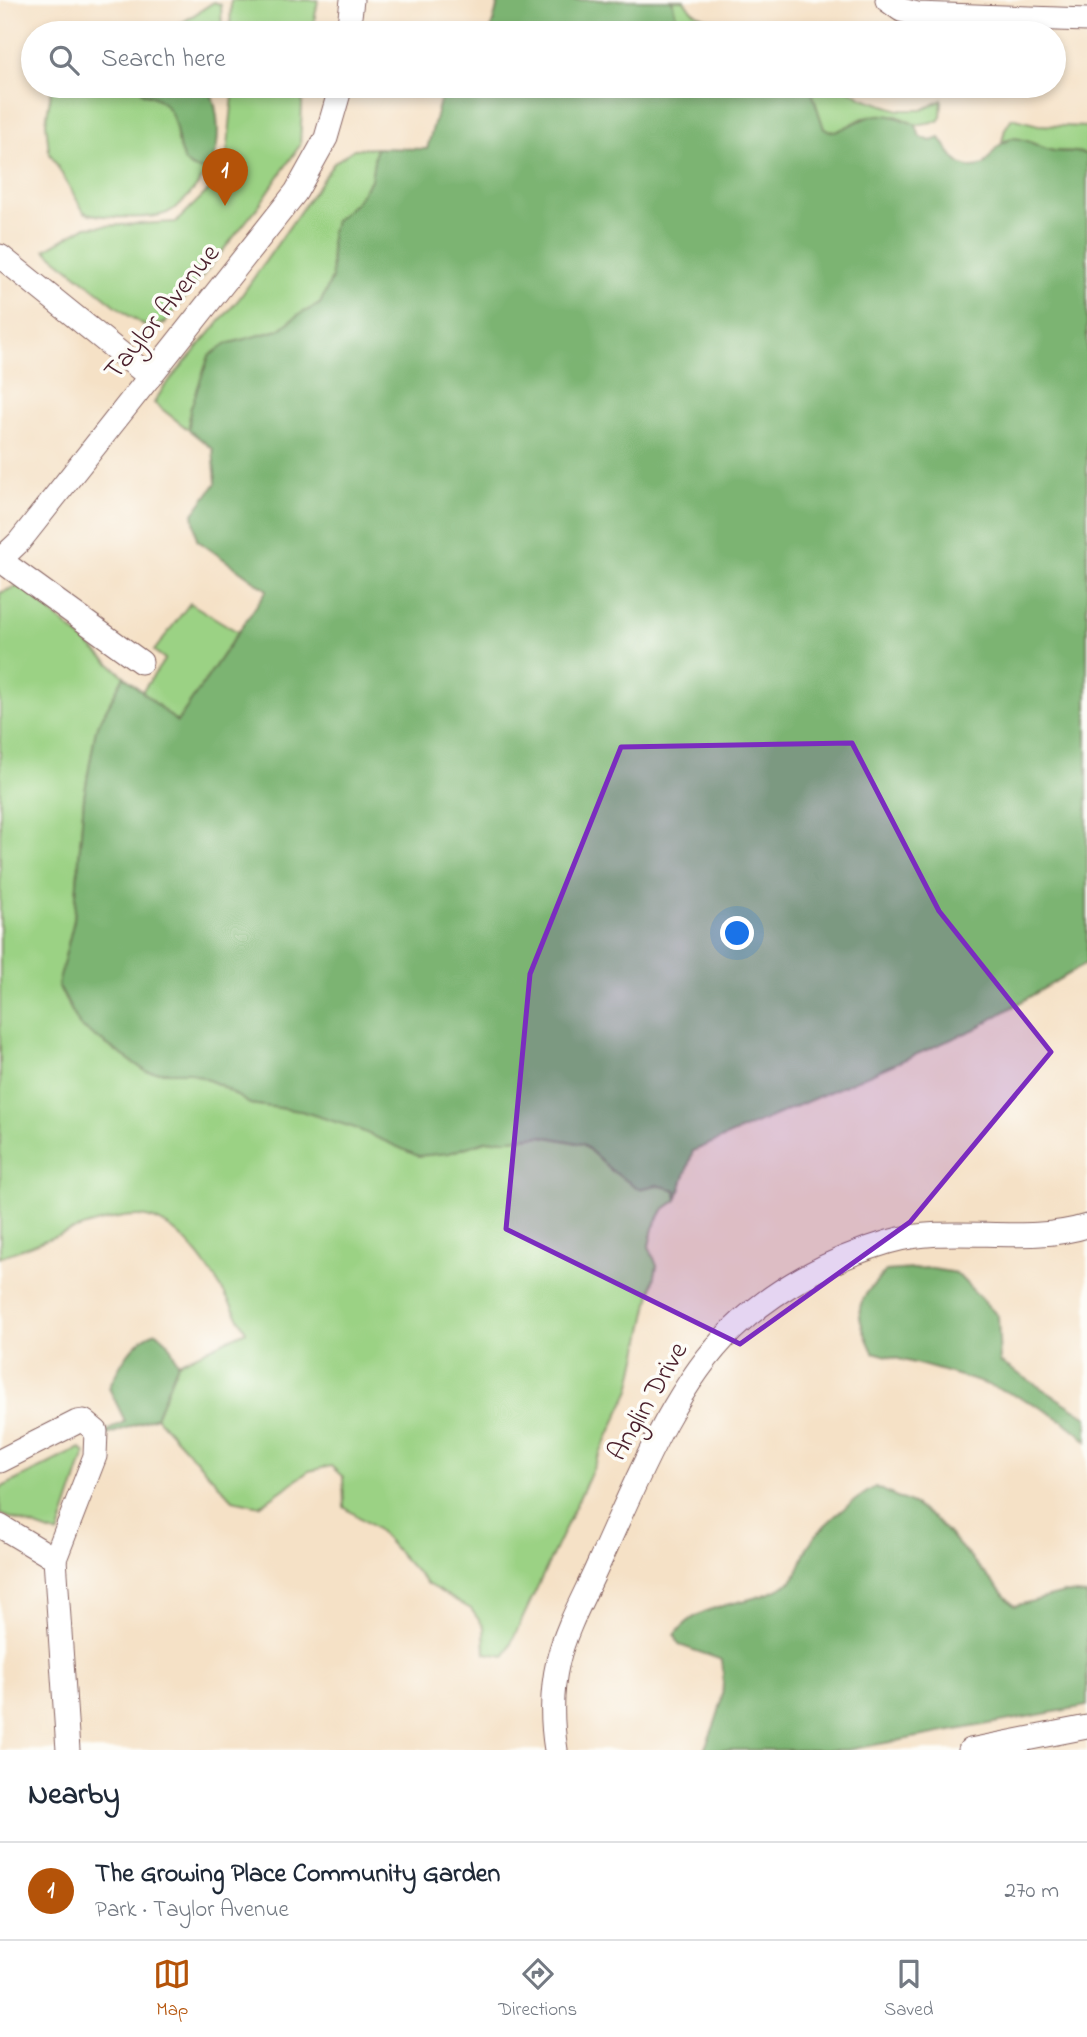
<!DOCTYPE html>
<html lang="en">
<head>
<meta charset="utf-8">
<style>
  :root { --surface:#fff; --page:#f6f6f7; --text:#1f2937; --muted:#747a83; --line:#e0e1e3; --accent:#b45309 }
  body { margin:0; font-family:"Indie Flower",sans-serif; background:var(--page); color:var(--text) }
  .you { position:absolute; left:738px; top:934px; width:24px; height:24px; margin:-18px; border:5px solid #fff; border-radius:50%; background:#1a73e8; box-shadow:0 0 0 10px #1a73e833 }
  .badge { display:grid; place-items:center; width:46px; height:46px; border-radius:50%; background:var(--accent); color:#fff; font-size:23px; font-weight:700 }
  .pin { position:absolute; translate:-50% -58px; filter:drop-shadow(0 2px 4px #0008) }
  .pin::after { content:''; position:absolute; top:37px; width:24px; height:21px; background:inherit; clip-path:polygon(0 0,100% 0,50% 100%) }
  .list { margin:0; padding:0; list-style:none }
  h2 { display:flex; justify-content:space-between; align-items:center; height:91px; margin:0; padding:0 28px; font-size:30px }
  h2 small { font-size:23px; font-weight:400; color:var(--muted) }
  .list li { display:grid; grid-template-columns:46px 1fr auto; gap:21px; align-items:center; box-sizing:border-box; height:98px; padding:0 28px; border-top:2px solid var(--line) }
  .list b { display:block; font-size:26px; white-space:nowrap }
  .list p { margin:0; font-size:23px; white-space:nowrap; color:var(--muted) }
  .list em { font-size:23px; font-style:normal; color:var(--muted) }
  .icon { flex:none; width:38px; height:38px; fill:none; stroke:currentColor; stroke-width:2; stroke-linecap:round; stroke-linejoin:round }
  .map { position:relative; flex:none; width:1087px; height:1750px; overflow:hidden }
  .search { position:absolute; background:var(--surface); box-shadow:0 4px 10px #0003; left:21px; right:21px; top:21px; height:77px; display:flex; align-items:center; gap:18px; box-sizing:border-box; padding:0 24px; border-radius:38px; color:var(--muted); font-size:26px }
  .sheet { height:189px; background:var(--surface) }
  nav { display:flex; justify-content:space-around; align-items:center; box-sizing:border-box; height:98px; border-top:2px solid var(--line); background:var(--surface); font-size:19px; color:var(--muted) }
  nav a { display:grid; justify-items:center; gap:4px }
  nav .on { color:var(--accent) }
  .map>svg:first-child { display:block }
  .green { fill:#9bd284; stroke:#727858; stroke-width:2 }
  .forest { fill:#7cb472; stroke:#636a4e; stroke-width:2 }
  .lines { fill:none; stroke-linecap:round; stroke-linejoin:round }
  .street-casing { stroke:#866361; stroke-width:25 }
  .street { stroke:#fff; stroke-width:23 }
  .marked { fill:#7b2cbf; fill-opacity:0.2; stroke:#7b2cbf; stroke-width:5; stroke-linejoin:round }
  .labels { text-anchor:middle; dominant-baseline:central; stroke-width:7; stroke-linejoin:round; paint-order:stroke }
  .street-label { font-size:28px; fill:#4a1f2b; stroke:#fdfcf7 }
</style>
</head>
<body>
<div class="map">
<svg width="1087" height="1750" viewBox="0 0 1087 1750">
  <rect width="100%" height="100%" fill="#fdfcf7"/>
  <filter id="ink" filterUnits="userSpaceOnUse"><feTurbulence type="fractalNoise" baseFrequency=".0143" numOctaves="2"/><feDisplacementMap in="SourceGraphic" scale="14" xChannelSelector="R" yChannelSelector="G"/><feConvolveMatrix kernelMatrix="1 2 1 2 8 2 1 2 1" color-interpolation-filters="sRGB"/></filter>
  <filter id="wash" filterUnits="userSpaceOnUse"><feTurbulence type="fractalNoise" baseFrequency=".00686" numOctaves="4" result="noise"/><feDisplacementMap in="SourceGraphic" scale="28" xChannelSelector="R" yChannelSelector="G"/><feGaussianBlur stdDeviation="1.57" result="paint"/><feColorMatrix in="noise" values="0 0 0 0 0 0 0 0 0 0 0 0 0 0 0 0 0 1.4 0 .05"/><feComposite in="paint" operator="in"/></filter>
  <g filter="url(#wash)">
    <rect width="100%" height="100%" fill="#f5e1c6"/>
    <!-- green -->
    <g class="green">
      <path d="M 231,0 L 318,0 L 312,33 L 230,33 Z"/>
      <path d="M 672,0 L 684,0 C 700,33 751,12 777,33 L 690,33 L 676,16 Z"/>
      <path d="M 214,2 L 221,5 L 222,33 L 155,33 L 183,22 Z"/>
      <path d="M 52,86 L 98,86 L 109,89 L 113,86 L 140,86 L 143,93 C 168,99 178,116 177,142 L 205,170 L 211,164 C 202,181 184,205 167,213 C 150,220 101,218 84,212 L 49,152 L 46,122 Z"/>
      <path d="M 234,86 L 303,86 L 300,145 L 260,204 L 165,323 L 147,327 L 129,316 L 45,250 L 85,227 L 176,222 L 214,185 L 227,155 Z"/>
      <path d="M 810,86 L 843,86 L 863,98 L 899,110 L 922,110 L 942,100 L 941,117 L 938,121 L 916,125 L 897,116 L 863,118 L 835,133 L 824,129 Z"/>
      <path d="M 1012,118 L 1038,125 L 1087,127 L 1087,155 C 1076,150 1066,152 1054,151 C 1035,149 1025,133 1002,142 L 1005,129 Z"/>
      <path d="M 376,148 L 371,180 L 355,203 L 335,221 L 331,236 L 332,278 L 320,304 L 298,315 L 279,330 L 226,344 L 190,410 L 189,430 L 154,403 L 164,387 L 239,299 L 334,163 L 354,149 Z"/>
      <path d="M 20,585 L 124,676 L 96,729 L 84,797 L 74,920 L 58,985 L 80,1026 L 147,1072 L 189,1072 L 218,1084 L 250,1104 L 301,1111 L 449,1153 L 485,1141 L 542,1136 L 583,1144 L 612,1171 L 676,1190 L 677,1200 L 663,1210 L 653,1228 L 649,1246 L 657,1266 L 630,1390 L 505,1656 L 485,1653 L 484,1627 L 471,1609 L 427,1584 L 378,1530 L 344,1507 L 343,1477 L 331,1466 L 309,1471 L 260,1506 L 233,1500 L 156,1417 L 178,1363 L 246,1331 C 226,1295 186,1218 139,1216 C 102,1215 37,1244 0,1257 L 0,593 Z"/>
      <path d="M 190,603 L 238,632 L 177,722 L 142,692 L 165,659 L 154,651 Z"/>
      <path d="M 80,1448 L 85,1453 L 58,1535 L 0,1514 L 0,1488 Z"/>
    </g>
    <!-- forest -->
    <g class="forest">
      <path d="M 499,0 L 672,0 L 676,16 L 690,33 L 490,33 Z"/>
      <path d="M 140,86 L 208,86 C 219,108 224,151 206,170 C 159,171 198,106 143,93 Z"/>
      <path d="M 444,86 L 810,86 L 824,129 L 835,132 C 873,116 875,106 916,125 L 920,137 L 931,141 L 940,138 C 953,157 959,173 984,165 L 997,147 L 1011,138 C 1030,138 1039,149 1054,151 C 1066,153 1076,150 1087,155 L 1087,963 L 975,1029 L 693,1151 L 677,1200 L 676,1190 L 657,1185 L 639,1189 L 612,1171 L 583,1144 L 542,1136 L 485,1141 L 449,1153 L 418,1156 L 355,1128 L 301,1111 L 250,1104 L 218,1084 L 189,1072 L 147,1072 L 80,1026 L 58,985 L 74,920 L 84,797 L 96,729 L 124,676 L 177,722 L 267,590 L 197,540 L 193,514 L 216,483 L 213,449 L 189,430 L 190,410 L 209,356 L 226,344 L 279,330 L 298,315 L 320,304 L 332,278 L 331,235 L 335,221 L 355,203 L 371,180 L 376,148 L 427,149 Z"/>
      <path d="M 927,1268 L 956,1273 L 998,1316 L 1000,1362 L 1087,1417 L 1087,1441 C 1037,1390 941,1371 873,1352 C 853,1309 854,1305 886,1271 Z"/>
      <path d="M 157,1332 L 168,1342 L 178,1363 L 156,1417 L 107,1435 L 107,1431 L 125,1421 L 109,1388 C 118,1368 133,1338 157,1332 Z"/>
      <path d="M 875,1487 L 915,1505 L 938,1522 L 1014,1606 L 1064,1593 L 1087,1595 L 1087,1706 L 847,1750 L 704,1750 C 719,1716 726,1697 722,1660 L 679,1645 L 675,1635 C 703,1596 754,1609 790,1582 C 800,1574 802,1554 810,1543 C 826,1520 851,1502 875,1487 Z"/>
    </g>
  </g>
  <g filter="url(#ink)">
    <g class="lines">
      <defs>
        <g id="street">
          <path d="M 887,0 L 901,10 L 917,14 L 1087,20"/>
          <path d="M 348,33 L 352,0"/>
          <path d="M 0,256 L 150,377"/>
          <path d="M 0,560 L 19,542 L 296,192 L 326,138 L 341,86"/>
          <path d="M 0,560 L 141,662"/>
          <path d="M 0,1461 L 77,1422 L 84,1421 L 96,1431 L 95,1456 L 55,1559 L 68,1750"/>
          <path d="M 0,1526 L 55,1559"/>
          <path d="M 556,1750 C 551,1719 551,1691 558,1661 C 566,1627 585,1595 599,1563 C 633,1489 673,1387 732,1330 C 774,1289 831,1259 888,1242 C 953,1223 1022,1246 1087,1226"/>
          <path d="M 970,1750 L 1087,1727"/>
        </g>
      </defs>
      <!-- street casing -->
      <use href="#street" class="street-casing"/>
      <!-- street -->
      <use href="#street" class="street"/>
    </g>
  </g>
  <!-- marked area -->
  <path class="marked" d="M 852,743 L 939,911 L 1051,1052 L 910,1222 L 740,1344 L 506,1229 L 530,974 L 621,747 Z"/>
  <g class="labels">
    <!-- street labels -->
    <g class="street-label">
      <text transform="translate(163 313) rotate(-51)">Taylor Avenue</text>
      <text transform="translate(649 1402) rotate(-60)">Anglin Drive</text>
    </g>
  </g>
</svg>
<div class="you"></div>
<div class="pin badge" style="left:225px;top:206px">1</div>
<div class="search"><svg class="icon" aria-label="search" viewBox="0 0 24 24"><circle cx="10" cy="10" r="6"/><path d="M15 15l6 6"/></svg>Search here</div>
</div>
<section class="sheet">
<h2>Nearby<small></small></h2>
<ul class="list">
<li><span class="badge">1</span><div><b>The Growing Place Community Garden</b><p>Park · Taylor Avenue</p></div><em>270 m</em></li>
</ul>
</section>
<nav>
<a class="on"><svg class="icon" aria-label="map" viewBox="0 0 24 24"><path d="M3 6l6-2 6 2 6-2v14l-6 2-6-2-6 2zM9 4v14M15 6v14"/></svg>Map</a>
<a><svg class="icon" aria-label="directions" viewBox="0 0 24 24"><path d="M12 3l9 9-9 9-9-9zM9 14v-3h6M13 9l2 2-2 2"/></svg>Directions</a>
<a><svg class="icon" aria-label="saved" viewBox="0 0 24 24"><path d="M7 4h10v16l-5-4-5 4z"/></svg>Saved</a>
</nav>
</body>
</html>
